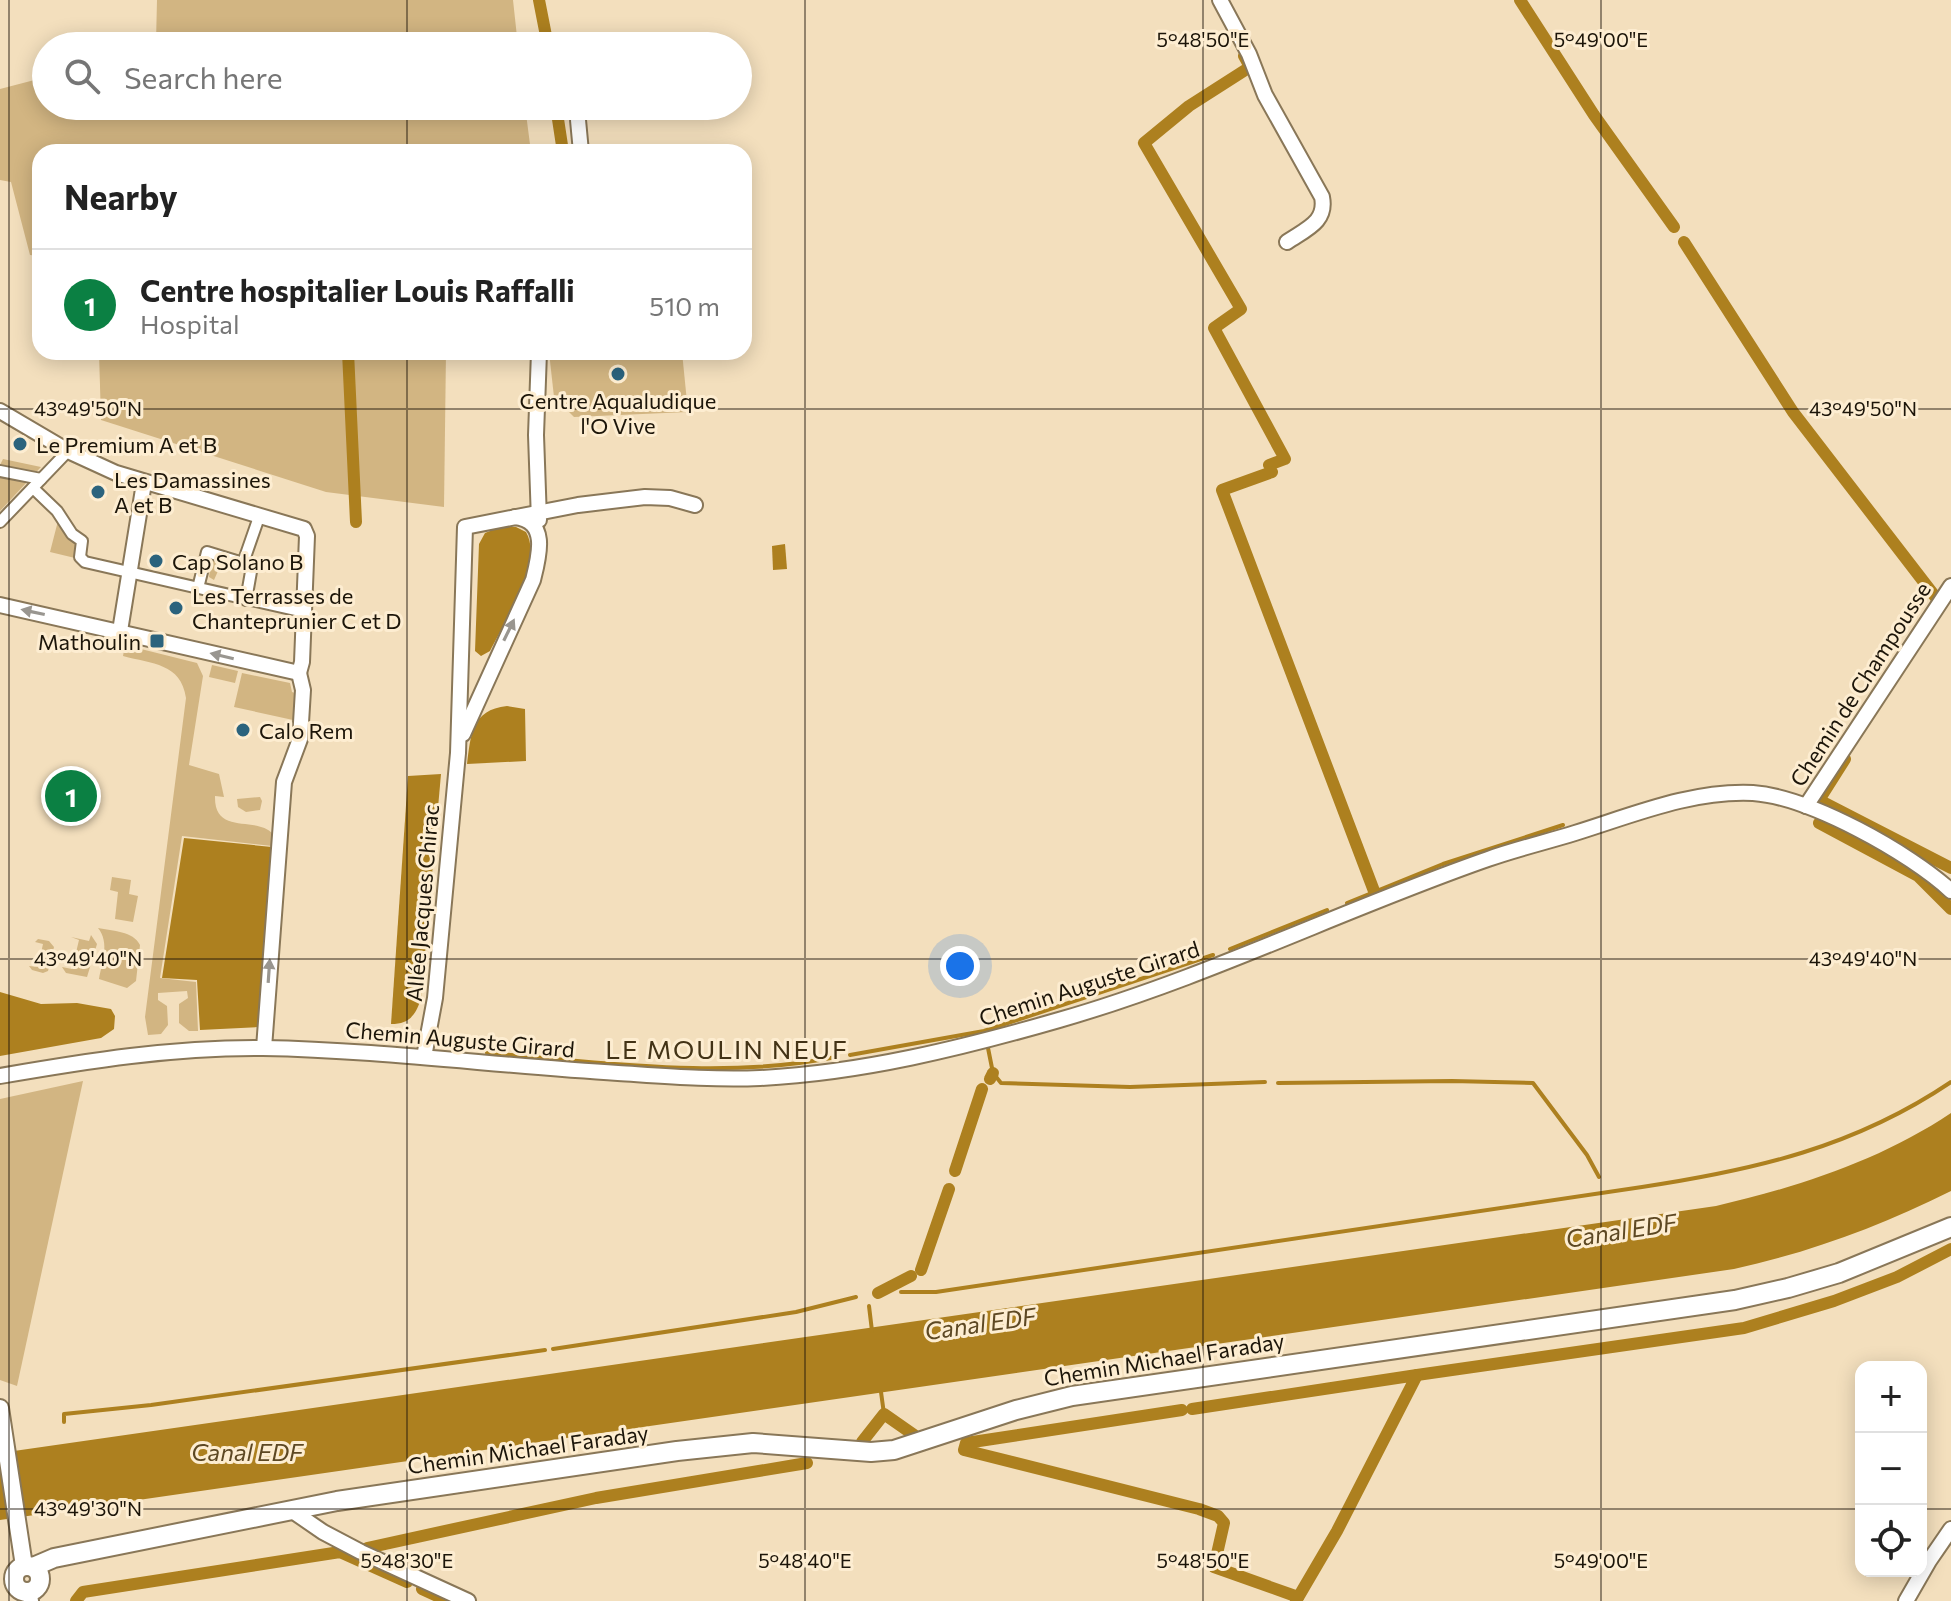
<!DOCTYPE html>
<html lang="en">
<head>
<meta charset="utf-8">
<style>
  :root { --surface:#fff; --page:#f2f2f2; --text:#222; --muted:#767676; --line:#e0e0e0; --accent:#0b8043 }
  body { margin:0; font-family:Commissioner,sans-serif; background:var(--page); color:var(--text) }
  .controls { position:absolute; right:24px; bottom:24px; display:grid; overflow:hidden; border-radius:16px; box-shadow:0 4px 20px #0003 }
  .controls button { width:72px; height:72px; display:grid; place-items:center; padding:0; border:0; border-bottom:2px solid var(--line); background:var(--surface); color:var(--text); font:40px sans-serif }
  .you { position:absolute; left:960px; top:966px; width:28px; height:28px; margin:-20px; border:6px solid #fff; border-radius:50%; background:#1a73e8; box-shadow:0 0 0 12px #1a73e833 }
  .badge { display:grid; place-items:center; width:52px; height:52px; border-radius:50%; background:var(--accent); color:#fff; font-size:26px; font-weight:700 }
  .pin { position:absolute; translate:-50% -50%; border:4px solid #fff; box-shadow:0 2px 8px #0006 }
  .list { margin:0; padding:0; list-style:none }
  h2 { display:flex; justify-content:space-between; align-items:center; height:104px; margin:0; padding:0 32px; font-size:34px }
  h2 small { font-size:26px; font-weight:400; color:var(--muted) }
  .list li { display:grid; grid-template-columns:52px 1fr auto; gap:24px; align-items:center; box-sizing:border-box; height:112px; padding:0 32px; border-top:2px solid var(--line) }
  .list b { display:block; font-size:30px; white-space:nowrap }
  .list p { margin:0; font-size:26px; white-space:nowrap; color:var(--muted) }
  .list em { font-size:26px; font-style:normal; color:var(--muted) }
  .icon { flex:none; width:44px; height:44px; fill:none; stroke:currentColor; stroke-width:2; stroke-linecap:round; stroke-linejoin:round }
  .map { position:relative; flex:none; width:1951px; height:1601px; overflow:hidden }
  .search { position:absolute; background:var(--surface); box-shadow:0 4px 20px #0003; left:32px; top:32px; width:720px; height:88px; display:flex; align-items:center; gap:20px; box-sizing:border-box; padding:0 28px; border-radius:44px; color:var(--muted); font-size:30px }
  .panel { position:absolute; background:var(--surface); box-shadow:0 4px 20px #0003; left:32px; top:144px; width:720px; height:216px; border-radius:24px }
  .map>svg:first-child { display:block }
  .green { fill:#d2b582 }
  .water { fill:#ad801f }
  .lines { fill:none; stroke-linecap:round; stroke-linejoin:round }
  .stream { stroke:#ad801f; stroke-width:4 }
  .canal { stroke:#ad801f; stroke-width:12 }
  .pedestrian-casing { stroke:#897758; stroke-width:14 }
  .minor-casing { stroke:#897758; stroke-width:18 }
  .tertiary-casing { stroke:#897758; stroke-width:20 }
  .secondary-casing { stroke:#897758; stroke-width:22 }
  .pedestrian { stroke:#fff; stroke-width:10 }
  .minor { stroke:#fff; stroke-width:14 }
  .tertiary { stroke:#fff; stroke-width:16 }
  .secondary { stroke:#fff; stroke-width:18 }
  .oneway { fill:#999690 }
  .ticks { fill:none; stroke:#1c1509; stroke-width:2; stroke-opacity:0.45 }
  .poi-dot { fill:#2b637d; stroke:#fdedd1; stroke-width:3 }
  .labels { text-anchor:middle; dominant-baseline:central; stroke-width:6; stroke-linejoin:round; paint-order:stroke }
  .poi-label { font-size:22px; fill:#1c1509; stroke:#fdedd1; text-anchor:start }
  .street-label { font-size:22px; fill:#1c1509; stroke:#fdedd1 }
  .water-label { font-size:24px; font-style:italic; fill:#5d4823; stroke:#fdedd1 }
  .quarter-label { font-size:26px; letter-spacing:2px; fill:#433316; stroke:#fdedd1 }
  .ticks-label { font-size:20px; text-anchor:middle; fill:#1c1509; stroke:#fdedd1; stroke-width:6; stroke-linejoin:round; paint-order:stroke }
</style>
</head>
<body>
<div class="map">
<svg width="1951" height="1601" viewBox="0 0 1951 1601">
  <rect width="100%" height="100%" fill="#f3dfbd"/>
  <!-- green -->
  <g class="green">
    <path d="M 157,0 L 513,0 L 518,46 L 145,46 L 156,42 Z"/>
    <path d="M 46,77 L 46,106 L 525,106 L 531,152 L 40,152 L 40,256 L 30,255 L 11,182 L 0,180 L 0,89 Z"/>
    <path d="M 99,352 L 446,352 L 444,507 L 326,492 L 101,420 Z"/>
    <path d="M 549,352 L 682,352 L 688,412 L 574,417 L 554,397 Z"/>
    <path d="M 3,459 L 41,467 L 0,511 L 0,465 Z"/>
    <path d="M 59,517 C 64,529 66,539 79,543 L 75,558 L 50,552 Z"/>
    <path d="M 208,554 L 227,560 L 230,565 L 229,569 L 218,571 L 214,580 L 209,577 L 210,570 L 205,560 Z"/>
    <path d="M 125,645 L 197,663 L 203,676 L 189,765 L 219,774 L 224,797 L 215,796 C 214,836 256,815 273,834 L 272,846 L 182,836 L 160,978 L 196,982 L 198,1031 L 189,1031 L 179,1023 L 179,1004 L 188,998 L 187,991 L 158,993 L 158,1000 L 167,1006 L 168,1025 L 161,1034 L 148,1035 L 145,1017 L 186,698 C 181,663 152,664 123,656 Z"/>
    <path d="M 212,665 L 238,671 L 235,683 L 209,677 Z"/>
    <path d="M 242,673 L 290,683 L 292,692 L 295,693 L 293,720 L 234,707 Z"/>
    <path d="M 260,797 L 262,801 L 260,810 L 246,812 L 238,807 L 237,799 Z"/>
    <path d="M 112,877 L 131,880 L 129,894 L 138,896 L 133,922 L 115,919 L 118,892 L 110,890 Z"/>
    <path d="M 98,928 C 113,931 133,931 140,945 L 136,981 L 127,988 L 99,979 C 102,962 110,943 98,928 Z"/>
    <path d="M 91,935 L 97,944 L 87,977 L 66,973 L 62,967 L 72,969 L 79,940 L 71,937 L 89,941 Z"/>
    <path d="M 38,939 L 49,941 L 54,947 L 48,971 L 43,973 L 32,970 L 29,966 L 38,967 L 43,944 L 35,942 Z"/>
    <path d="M 83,1081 L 17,1386 L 0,1380 L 0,1099 Z"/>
  </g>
  <!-- water -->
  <g class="water">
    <path d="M 500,527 L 516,527 L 526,532 C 544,562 504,623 490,651 L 481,656 L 475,651 L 479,544 L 485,533 Z"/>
    <path d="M 785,544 L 787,569 L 773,570 L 772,546 Z"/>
    <path d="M 507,706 L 525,709 L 526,761 L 467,764 C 471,735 471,710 507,706 Z"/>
    <path d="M 441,774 L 421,999 C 415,1016 409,1024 391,1024 L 408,776 Z"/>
    <path d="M 184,838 L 272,847 L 259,1027 L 200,1030 L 197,980 L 162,978 Z"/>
    <path d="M 0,992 L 41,1004 L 77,1003 L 111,1009 L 115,1016 L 114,1029 L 101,1038 L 0,1056 Z"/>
    <path d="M 1951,1113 L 1951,1191 C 1881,1226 1811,1252 1734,1269 L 0,1520 L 0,1453 L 1716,1206 C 1798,1187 1881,1160 1951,1113 Z"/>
  </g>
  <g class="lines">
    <!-- stream -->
    <g class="stream">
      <path d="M 1347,903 L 1443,864 L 1563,825"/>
      <path d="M 1230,949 L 1327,910"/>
      <path d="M 988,1048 L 993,1073 L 1001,1083 L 1130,1087 L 1265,1082"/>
      <path d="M 487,1053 C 603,1062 721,1080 836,1057"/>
      <path d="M 850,1055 L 984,1031 L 1213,955"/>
      <path d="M 1278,1083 L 1452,1081 L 1533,1083 L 1587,1155 L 1599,1177"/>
      <path d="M 901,1292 L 936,1292 L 1642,1187 C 1755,1170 1855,1147 1951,1082"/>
      <path d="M 869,1306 L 872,1331"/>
      <path d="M 553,1349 L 796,1312 L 856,1297"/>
      <path d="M 881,1392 L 884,1414"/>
      <path d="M 64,1422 L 64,1414 L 151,1405 L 545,1350"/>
    </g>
    <!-- canal -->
    <g class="canal">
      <path d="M 539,0 L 548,46"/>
      <path d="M 1520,0 L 1594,115 L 1674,227"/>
      <path d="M 1244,56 L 1250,67 L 1189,106 L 1144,143 L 1241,309 L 1214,328 L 1285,459 L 1269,465"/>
      <path d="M 556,106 L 563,152"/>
      <path d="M 1684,242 L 1793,412 L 1937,599"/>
      <path d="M 348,352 L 356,522"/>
      <path d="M 1272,472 L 1222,490 L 1374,891"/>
      <path d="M 1845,759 L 1819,800 L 1951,868"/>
      <path d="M 1819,823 L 1918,876 L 1951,909"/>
      <path d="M 990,1079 L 993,1073"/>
      <path d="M 955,1171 L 982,1089"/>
      <path d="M 921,1270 L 949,1189"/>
      <path d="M 878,1293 L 911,1276"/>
      <path d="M 1417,1375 L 1744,1328 L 1834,1301 L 1897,1277 L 1951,1249"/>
      <path d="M 1192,1409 L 1417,1375 L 1337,1531 L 1296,1601"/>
      <path d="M 1182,1410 L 966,1443 L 964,1450 L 1199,1509 L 1218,1516 L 1224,1523 L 1214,1567 L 1298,1597"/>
      <path d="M 862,1442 L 884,1414 L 914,1435"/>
      <path d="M 367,1548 L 596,1498 L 807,1463"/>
      <path d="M 422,1589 L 448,1601"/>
      <path d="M 76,1601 L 83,1592 L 340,1552 L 407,1582"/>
    </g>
    <defs>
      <g id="pedestrian">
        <path d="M 0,471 L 41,479"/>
        <path d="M 33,488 L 57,511 L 72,534 L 82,541 L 80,557 L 85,562 L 304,612"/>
        <path d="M 0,522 L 68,451"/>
        <path d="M 198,588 L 207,552 L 243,563 L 259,517"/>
        <path d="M 246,600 L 252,566 L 247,565"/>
      </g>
      <g id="minor">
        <path d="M 1220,0 L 1249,54 L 1265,95 L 1322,197 C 1327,222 1306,229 1287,242"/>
        <path d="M 578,120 L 581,152"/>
        <path d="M 0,411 L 68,451 L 116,473 L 304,529 L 307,536 L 302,662 L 299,673"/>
        <path d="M 539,520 L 536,435 L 539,352"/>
        <path d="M 0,605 L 299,673"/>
        <path d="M 120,631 L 144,483"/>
        <path d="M 463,734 L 533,580 C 539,556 549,521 515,517"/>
        <path d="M 1806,806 L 1951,586"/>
        <path d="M 264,1048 L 284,782 L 300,739 L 303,690 L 299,673"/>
        <path d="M 424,1057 L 435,998 L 458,753 L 465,527 L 578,505 L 645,497 L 670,498 L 695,505"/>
        <path d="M 0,1076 C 87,1061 174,1047 263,1048 C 381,1050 499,1066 618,1073 C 665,1076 713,1080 760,1078 C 861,1073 962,1048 1059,1020 C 1206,978 1344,909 1488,859 C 1516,849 1546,842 1575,833 C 1633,815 1692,790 1753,793 C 1810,797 1910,853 1951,891"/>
        <path d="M 291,1510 L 323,1532 L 361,1552 L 468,1601"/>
        <path d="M 29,1592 L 31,1601"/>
        <path d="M 1906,1601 L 1929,1561 L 1951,1529"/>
      </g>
      <path id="tertiary" d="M 0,1408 L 24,1566"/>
      <g id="secondary">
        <circle cx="27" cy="1579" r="13"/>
        <path d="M 33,1567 L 54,1558 L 337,1501 L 677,1451 L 753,1443 L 871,1452 L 894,1450 L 1016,1410 L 1072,1396 L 1735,1300 L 1788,1288 L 1839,1273 L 1951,1227"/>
      </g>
    </defs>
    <!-- pedestrian casing -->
    <use href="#pedestrian" class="pedestrian-casing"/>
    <!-- minor casing -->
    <use href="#minor" class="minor-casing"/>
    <!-- tertiary casing -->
    <use href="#tertiary" class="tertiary-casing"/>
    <!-- secondary casing -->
    <use href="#secondary" class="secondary-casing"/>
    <!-- pedestrian -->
    <use href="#pedestrian" class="pedestrian"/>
    <!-- minor -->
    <use href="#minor" class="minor"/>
    <!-- tertiary -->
    <use href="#tertiary" class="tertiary"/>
    <!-- secondary -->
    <use href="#secondary" class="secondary"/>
  </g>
  <!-- one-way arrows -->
  <defs><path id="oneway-solid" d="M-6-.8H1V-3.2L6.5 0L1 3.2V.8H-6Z" transform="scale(2)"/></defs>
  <g class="oneway">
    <use href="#oneway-solid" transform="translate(33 612) rotate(-168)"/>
    <use href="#oneway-solid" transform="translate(509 630) rotate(-64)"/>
    <use href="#oneway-solid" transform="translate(222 656) rotate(-167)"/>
    <use href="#oneway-solid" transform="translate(269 971) rotate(-86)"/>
  </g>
  <!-- ticks -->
  <path class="ticks" d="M 9,0 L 9,1601M 407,0 L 407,46M 805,0 L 805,1601M 1203,0 L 1203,1601M 1601,0 L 1601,1601M 407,106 L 407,152M 407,352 L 407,1601M 0,409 L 1951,409M 0,959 L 1951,959M 0,1509 L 1861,1509M 1921,1509 L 1951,1509"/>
  <!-- markers -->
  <g class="poi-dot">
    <circle cx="618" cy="374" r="8"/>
    <circle cx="20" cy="444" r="8"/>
    <circle cx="98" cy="492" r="8"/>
    <circle cx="156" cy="561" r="8"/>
    <circle cx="176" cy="608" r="8"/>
    <rect x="149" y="633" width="16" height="16" rx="4"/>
    <circle cx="243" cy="730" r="8"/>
  </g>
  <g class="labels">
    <!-- poi labels -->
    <g class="poi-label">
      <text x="618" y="400" text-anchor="middle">Centre Aqualudique<tspan x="618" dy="25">l'O Vive</tspan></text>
      <text x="36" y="444">Le Premium A et B</text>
      <text x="114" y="479">Les Damassines<tspan x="114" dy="25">A et B</tspan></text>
      <text x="172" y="561">Cap Solano B</text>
      <text x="192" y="595">Les Terrasses de<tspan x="192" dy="25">Chanteprunier C et D</tspan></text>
      <text x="141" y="641" text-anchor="end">Mathoulin</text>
      <text x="259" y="730">Calo Rem</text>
    </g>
    <!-- street labels -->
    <g class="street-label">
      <text transform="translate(1860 684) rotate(-57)">Chemin de Champousse</text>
      <text transform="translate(422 903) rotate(-85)">Allée Jacques Chirac</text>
      <text transform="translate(1089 983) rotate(-18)">Chemin Auguste Girard</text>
      <text transform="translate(460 1039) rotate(5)">Chemin Auguste Girard</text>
      <text transform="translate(1164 1359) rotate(-9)">Chemin Michael Faraday</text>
      <text transform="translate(528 1449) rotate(-8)">Chemin Michael Faraday</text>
    </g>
    <!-- water labels -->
    <g class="water-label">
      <text transform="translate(1621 1230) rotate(-9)">Canal EDF</text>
      <text transform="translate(980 1323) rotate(-8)">Canal EDF</text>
      <text x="247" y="1451">Canal EDF</text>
    </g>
    <!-- quarter labels -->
    <g class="quarter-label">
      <text x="727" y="1048">LE MOULIN NEUF</text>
    </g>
  </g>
  <g class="ticks-label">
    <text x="1203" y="47">5°48'50"E</text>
    <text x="1601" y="47">5°49'00"E</text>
    <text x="88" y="416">43°49'50"N</text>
    <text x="1863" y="416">43°49'50"N</text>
    <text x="88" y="966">43°49'40"N</text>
    <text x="1863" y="966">43°49'40"N</text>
    <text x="88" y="1516">43°49'30"N</text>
    <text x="407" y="1568">5°48'30"E</text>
    <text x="805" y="1568">5°48'40"E</text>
    <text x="1203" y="1568">5°48'50"E</text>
    <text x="1601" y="1568">5°49'00"E</text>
  </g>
</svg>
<div class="controls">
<button>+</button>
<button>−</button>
<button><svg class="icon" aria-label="locate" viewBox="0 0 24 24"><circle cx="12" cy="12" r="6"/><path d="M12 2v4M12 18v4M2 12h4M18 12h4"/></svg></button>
</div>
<div class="you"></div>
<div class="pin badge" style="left:71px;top:796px">1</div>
<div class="search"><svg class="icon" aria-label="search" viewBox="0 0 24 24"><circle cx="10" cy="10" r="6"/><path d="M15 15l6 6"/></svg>Search here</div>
<section class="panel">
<h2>Nearby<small></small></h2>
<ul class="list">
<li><span class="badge">1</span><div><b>Centre hospitalier Louis Raffalli</b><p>Hospital</p></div><em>510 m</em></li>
</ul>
</section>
</div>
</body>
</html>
